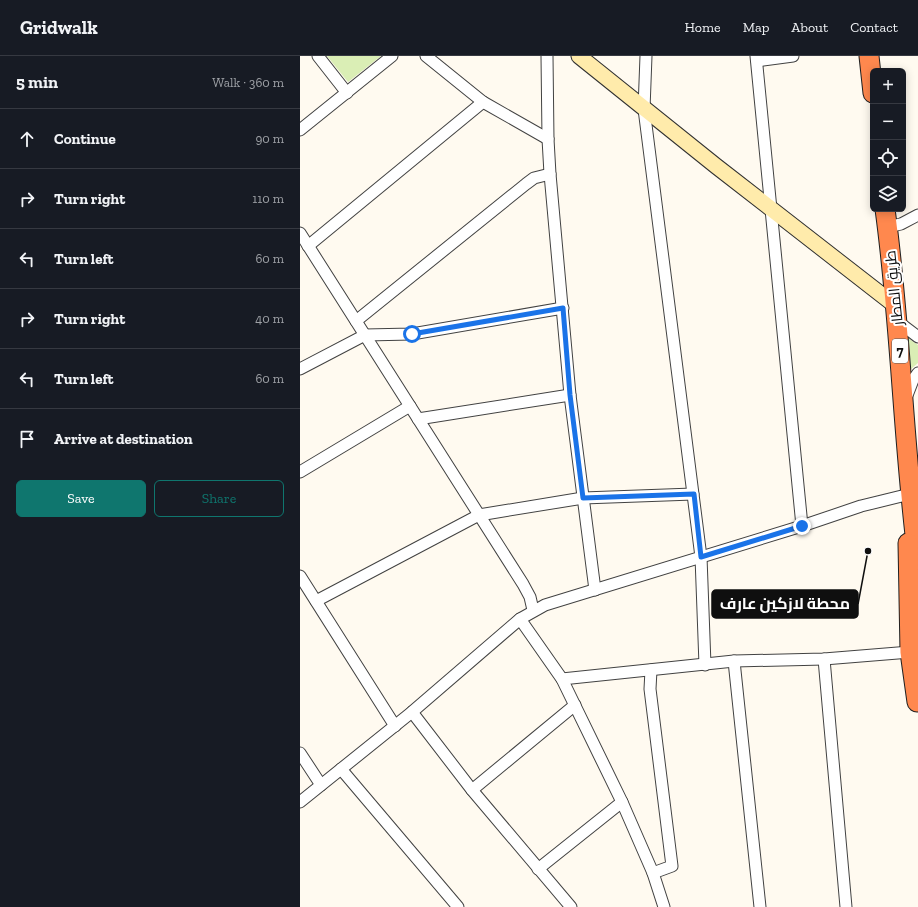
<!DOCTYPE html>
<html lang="en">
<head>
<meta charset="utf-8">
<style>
  :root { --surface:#171b24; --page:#242831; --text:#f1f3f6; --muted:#9ea1a6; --line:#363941; --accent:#0f766e }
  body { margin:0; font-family:"Zilla Slab",Cairo,serif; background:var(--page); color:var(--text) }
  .controls { position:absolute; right:12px; top:12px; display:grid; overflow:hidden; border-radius:6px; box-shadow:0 2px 10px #0003 }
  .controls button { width:36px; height:36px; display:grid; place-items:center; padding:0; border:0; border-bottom:1px solid var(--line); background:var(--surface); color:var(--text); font:20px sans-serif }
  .stop { position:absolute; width:12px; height:12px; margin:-9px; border:3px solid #1a73e8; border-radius:50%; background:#fff }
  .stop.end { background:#1a73e8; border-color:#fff; box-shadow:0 1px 4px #0008 }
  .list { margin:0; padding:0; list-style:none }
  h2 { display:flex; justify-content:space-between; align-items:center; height:52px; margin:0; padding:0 16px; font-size:17px }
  h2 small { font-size:13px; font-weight:400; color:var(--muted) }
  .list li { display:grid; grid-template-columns:26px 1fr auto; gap:12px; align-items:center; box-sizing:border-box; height:60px; padding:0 16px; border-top:1px solid var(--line) }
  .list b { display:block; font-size:15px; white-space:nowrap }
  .list em { font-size:13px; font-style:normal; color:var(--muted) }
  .actions { display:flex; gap:8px; padding:12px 16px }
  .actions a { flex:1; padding:9px 0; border:1px solid var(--accent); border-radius:6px; text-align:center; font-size:14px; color:var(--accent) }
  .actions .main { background:var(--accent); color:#fff }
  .icon { flex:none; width:22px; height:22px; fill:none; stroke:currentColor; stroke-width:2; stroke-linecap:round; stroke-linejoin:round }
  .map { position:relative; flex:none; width:618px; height:851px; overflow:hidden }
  header { display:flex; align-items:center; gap:24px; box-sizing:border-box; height:56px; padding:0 20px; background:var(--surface); border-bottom:1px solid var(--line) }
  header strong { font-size:19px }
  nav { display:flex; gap:22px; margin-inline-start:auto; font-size:14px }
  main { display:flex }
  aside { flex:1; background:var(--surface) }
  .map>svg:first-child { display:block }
  .green { fill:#daeeb5 }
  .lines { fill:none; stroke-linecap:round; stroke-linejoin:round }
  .street-casing { stroke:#424242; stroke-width:13 }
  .secondary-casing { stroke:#313131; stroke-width:17 }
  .highway-casing { stroke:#202020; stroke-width:21 }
  .street { stroke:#fff; stroke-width:11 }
  .secondary { stroke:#ffebab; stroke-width:15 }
  .highway { stroke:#ff884e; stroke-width:19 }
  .route { stroke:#1a73e8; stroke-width:5 }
  .labels { text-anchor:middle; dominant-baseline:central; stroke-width:4; stroke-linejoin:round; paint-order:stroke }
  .shield { fill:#fff; stroke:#575757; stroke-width:1 }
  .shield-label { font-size:14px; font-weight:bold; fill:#0f0f0f }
  .street-label { font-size:15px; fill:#0f0f0f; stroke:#fff }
  .leader { fill:none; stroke:#0f0f0f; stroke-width:1.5 }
  .callout-dot { fill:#0f0f0f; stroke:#fff; stroke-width:1.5 }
  .callout { fill:#0f0f0f; stroke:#0f0f0f; stroke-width:1.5 }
  .callout-label { font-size:16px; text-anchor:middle; font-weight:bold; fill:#fff }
</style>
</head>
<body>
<header>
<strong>Gridwalk</strong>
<nav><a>Home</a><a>Map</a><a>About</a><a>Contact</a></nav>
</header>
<main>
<aside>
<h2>5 min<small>Walk · 360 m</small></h2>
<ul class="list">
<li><svg class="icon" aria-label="ahead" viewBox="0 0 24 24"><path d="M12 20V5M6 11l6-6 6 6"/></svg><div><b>Continue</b></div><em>90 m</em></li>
<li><svg class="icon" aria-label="right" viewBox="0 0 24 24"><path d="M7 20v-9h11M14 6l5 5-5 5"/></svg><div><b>Turn right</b></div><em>110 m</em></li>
<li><svg class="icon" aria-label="left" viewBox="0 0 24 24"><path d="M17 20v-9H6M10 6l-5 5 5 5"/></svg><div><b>Turn left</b></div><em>60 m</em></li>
<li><svg class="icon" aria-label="right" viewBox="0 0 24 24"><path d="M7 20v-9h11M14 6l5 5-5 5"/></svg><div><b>Turn right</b></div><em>40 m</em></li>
<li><svg class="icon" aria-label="left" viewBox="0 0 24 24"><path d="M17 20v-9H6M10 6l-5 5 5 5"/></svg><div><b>Turn left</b></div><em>60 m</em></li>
<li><svg class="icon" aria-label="arrive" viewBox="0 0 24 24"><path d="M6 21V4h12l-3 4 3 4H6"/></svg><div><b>Arrive at destination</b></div></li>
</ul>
<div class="actions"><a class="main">Save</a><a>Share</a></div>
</aside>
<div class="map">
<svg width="618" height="851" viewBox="0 0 618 851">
  <rect width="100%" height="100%" fill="#fffaf0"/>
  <!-- green -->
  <g class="green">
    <path d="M 27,0 L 81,0 L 48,26 Z"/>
    <path d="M 608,282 L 618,289 L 618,307 L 611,313 Z"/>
  </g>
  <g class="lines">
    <defs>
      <g id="street">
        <path d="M 18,0 L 47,37"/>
        <path d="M 126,0 L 183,46 L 248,83"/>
        <path d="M 247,0 L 248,83 L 250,118 L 270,339 L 295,534"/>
        <path d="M 346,0 L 344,53 L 401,501 L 405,609"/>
        <path d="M 456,0 L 502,470"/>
        <path d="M 457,5 L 493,0"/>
        <path d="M 0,74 L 92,0"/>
        <path d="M 587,171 L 601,168 L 618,159"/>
        <path d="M 0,177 L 223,528 L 230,541 L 233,554"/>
        <path d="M 8,190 L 183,46"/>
        <path d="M 56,265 L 226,128 L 234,122 L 250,118"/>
        <path d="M 597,265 L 618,281"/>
        <path d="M 0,313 L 65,279 L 112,278 L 263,252"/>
        <path d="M 606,342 L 613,324 L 618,317"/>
        <path d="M 118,363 L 270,339"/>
        <path d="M 0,416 L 110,350"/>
        <path d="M 0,520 L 95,670"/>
        <path d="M 16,545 L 179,459 L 283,442 L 393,438"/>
        <path d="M 220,563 L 262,623 L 322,746 L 353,817 L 364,851"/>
        <path d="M 524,603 L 546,851"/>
        <path d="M 434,605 L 460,851"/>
        <path d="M 351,614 L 350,633 L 372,810 L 353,817"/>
        <path d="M 262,623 L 434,605 L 524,603 L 610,596"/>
        <path d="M 112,656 L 172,734 L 271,851"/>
        <path d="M 0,697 L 21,729"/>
        <path d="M 41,713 L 158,851"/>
        <path d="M 172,734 L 275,649"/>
        <path d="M 0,746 L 112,656 L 220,563 L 245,549 L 502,470 L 561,450 L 610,438"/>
        <path d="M 238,813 L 322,746"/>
      </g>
      <path id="secondary" d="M 279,0 L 416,110 L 596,250"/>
      <g id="highway">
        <path d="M 569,0 L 573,37"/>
        <path d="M 585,153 C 601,270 603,388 618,504"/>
        <path d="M 608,487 L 610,596 L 617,646"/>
      </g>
    </defs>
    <!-- street casing -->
    <use href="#street" class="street-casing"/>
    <!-- secondary casing -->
    <use href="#secondary" class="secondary-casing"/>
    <!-- highway casing -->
    <use href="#highway" class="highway-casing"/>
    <!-- street -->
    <use href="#street" class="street"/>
    <!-- secondary -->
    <use href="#secondary" class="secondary"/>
    <!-- highway -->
    <use href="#highway" class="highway"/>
  </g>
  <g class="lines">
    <!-- route -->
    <path class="route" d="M 112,278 L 263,252 L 270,339 L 283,442 L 394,438 L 401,501 L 502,470"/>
  </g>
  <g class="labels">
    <!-- shield labels -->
    <rect class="shield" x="592" y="283" width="16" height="24" rx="3"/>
    <g class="shield-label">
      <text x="600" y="295">7</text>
    </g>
    <!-- street labels -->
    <g class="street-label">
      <text transform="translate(594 232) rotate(-96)">طريق المطار</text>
    </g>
  </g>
  <!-- callouts -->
  <path class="leader" d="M568 495L558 548"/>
  <circle class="callout-dot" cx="568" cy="495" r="4"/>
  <rect class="callout" x="412" y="534" width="146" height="28" rx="4"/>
  <g class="callout-label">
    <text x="485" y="553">محطة لازكين عارف</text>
  </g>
</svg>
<div class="controls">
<button>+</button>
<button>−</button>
<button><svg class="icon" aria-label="locate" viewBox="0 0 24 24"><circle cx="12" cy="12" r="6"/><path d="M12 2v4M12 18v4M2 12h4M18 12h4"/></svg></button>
<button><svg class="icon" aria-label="layers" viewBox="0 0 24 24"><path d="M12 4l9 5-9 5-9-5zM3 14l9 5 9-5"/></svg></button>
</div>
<div class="stop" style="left:112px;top:278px"></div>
<div class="stop end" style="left:502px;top:470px"></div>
</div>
</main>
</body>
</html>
